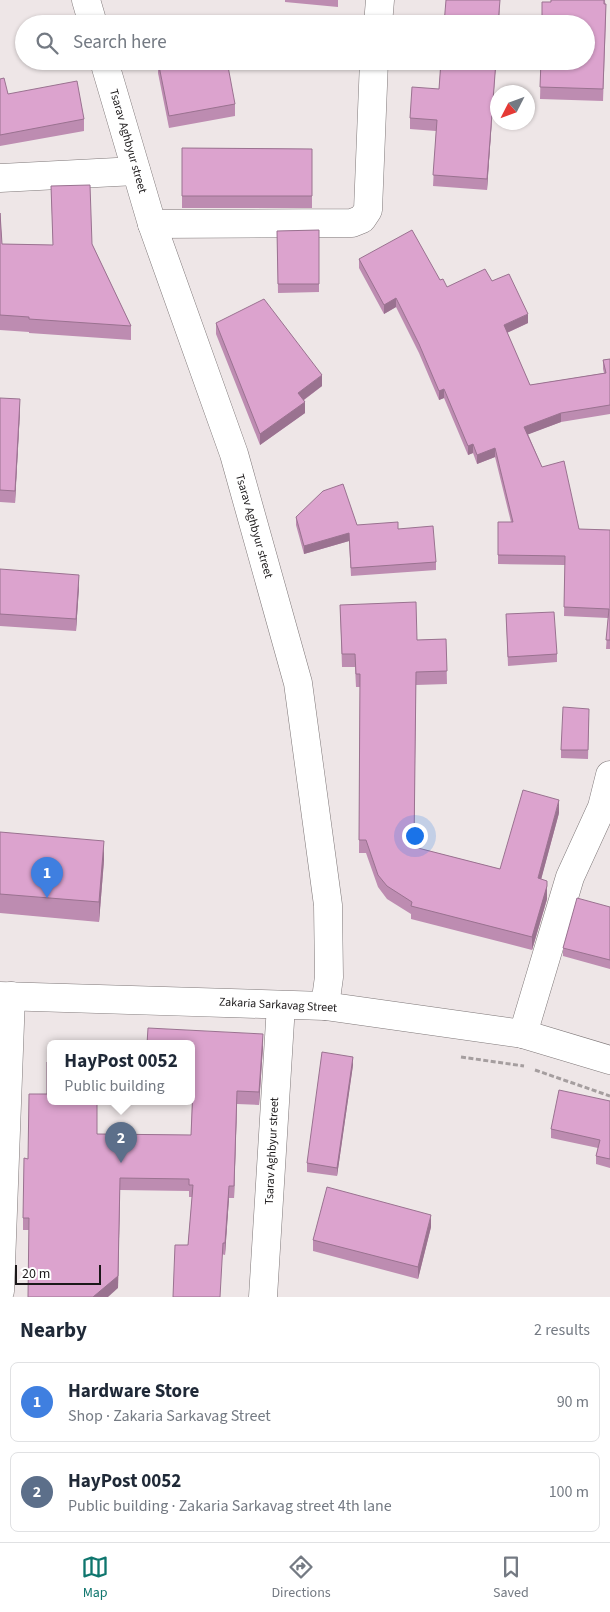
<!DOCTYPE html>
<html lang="en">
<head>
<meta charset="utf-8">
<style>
  :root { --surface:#fff; --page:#f6f6f7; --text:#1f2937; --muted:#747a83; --line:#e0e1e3; --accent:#0f766e }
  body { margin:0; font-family:"Source Sans 3",sans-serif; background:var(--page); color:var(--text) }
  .compass { position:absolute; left:490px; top:85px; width:45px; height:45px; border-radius:50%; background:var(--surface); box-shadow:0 1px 4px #0004; rotate:228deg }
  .scale { position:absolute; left:15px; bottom:12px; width:86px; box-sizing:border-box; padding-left:5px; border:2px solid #1b1819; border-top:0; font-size:14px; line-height:18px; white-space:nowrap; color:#1b1819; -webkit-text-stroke:4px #fff; paint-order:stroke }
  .you { position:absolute; left:414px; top:835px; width:18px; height:18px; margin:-12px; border:4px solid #fff; border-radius:50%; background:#1a73e8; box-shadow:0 0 0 8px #1a73e833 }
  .badge { display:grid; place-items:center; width:32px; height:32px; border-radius:50%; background:var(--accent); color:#fff; font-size:16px; font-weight:700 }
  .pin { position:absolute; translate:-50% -41px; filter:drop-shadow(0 1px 2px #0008) }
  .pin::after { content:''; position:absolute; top:26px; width:18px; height:15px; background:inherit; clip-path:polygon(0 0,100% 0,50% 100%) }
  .popup { position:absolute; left:47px; top:1040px; width:148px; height:65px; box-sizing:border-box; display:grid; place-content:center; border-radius:8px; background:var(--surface); filter:drop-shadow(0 1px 4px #0005); font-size:16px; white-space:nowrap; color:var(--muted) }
  .popup b { font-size:19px; color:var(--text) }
  .popup::after { content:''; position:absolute; left:50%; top:100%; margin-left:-10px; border:10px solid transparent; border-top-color:var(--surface) }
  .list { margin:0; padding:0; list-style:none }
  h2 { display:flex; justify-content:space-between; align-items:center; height:65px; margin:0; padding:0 20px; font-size:21px }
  h2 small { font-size:16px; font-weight:400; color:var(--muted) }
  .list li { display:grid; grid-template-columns:32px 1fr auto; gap:15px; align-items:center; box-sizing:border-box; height:80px; margin:0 10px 10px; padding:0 10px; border:1px solid var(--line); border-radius:8px }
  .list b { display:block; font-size:19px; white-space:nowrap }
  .list p { margin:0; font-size:16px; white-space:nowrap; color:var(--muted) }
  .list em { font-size:16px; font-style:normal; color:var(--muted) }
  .icon { flex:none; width:28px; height:28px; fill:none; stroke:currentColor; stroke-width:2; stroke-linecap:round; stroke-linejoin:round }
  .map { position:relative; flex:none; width:610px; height:1297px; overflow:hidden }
  .search { position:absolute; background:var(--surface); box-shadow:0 1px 4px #0004; left:15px; right:15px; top:15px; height:55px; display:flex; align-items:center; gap:12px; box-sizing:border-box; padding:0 18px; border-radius:28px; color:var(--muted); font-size:19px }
  .sheet { height:245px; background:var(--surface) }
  nav { display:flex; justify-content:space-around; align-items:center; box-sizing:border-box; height:70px; border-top:1px solid var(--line); background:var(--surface); font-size:14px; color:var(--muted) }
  nav a { display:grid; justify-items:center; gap:2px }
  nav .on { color:var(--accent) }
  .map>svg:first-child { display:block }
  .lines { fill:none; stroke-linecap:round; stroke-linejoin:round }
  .minor-casing { stroke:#7f7879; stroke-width:29 }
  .major-casing { stroke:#7f7879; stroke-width:29 }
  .path { stroke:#a59e9f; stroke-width:3; stroke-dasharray:5 2.5; stroke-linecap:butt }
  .minor { stroke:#fff; stroke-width:28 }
  .major { stroke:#fff; stroke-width:28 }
  .wall { fill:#bd8cb1 }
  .shaded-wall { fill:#9a7290 }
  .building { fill:#dca3ce; stroke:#9a7290 }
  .labels { text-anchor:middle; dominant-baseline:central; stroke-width:5; stroke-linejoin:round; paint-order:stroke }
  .street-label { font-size:12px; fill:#1b1819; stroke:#fff }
</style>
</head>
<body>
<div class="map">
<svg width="610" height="1297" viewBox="0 0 610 1297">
  <rect width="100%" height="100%" fill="#eee6e7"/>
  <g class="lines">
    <defs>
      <g id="minor">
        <path d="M 378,24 L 380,0"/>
        <path d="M 0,178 L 136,171"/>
        <path d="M 152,224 L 352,223 L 362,219 L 368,210 L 374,61"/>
        <path d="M 523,1034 L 570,877 L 602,807 L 610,775"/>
        <path d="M 0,1291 L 11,996"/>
        <path d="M 263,1297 L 281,1005"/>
      </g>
      <g id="major">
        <path d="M 86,0 L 93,24"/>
        <path d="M 104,61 L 152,224 L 234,454 L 298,683 L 328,905 L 329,977 L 325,1006"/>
        <path d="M 0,996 L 325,1006 L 523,1034 L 610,1060"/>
      </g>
    </defs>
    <!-- minor casing -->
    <use href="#minor" class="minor-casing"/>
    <!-- major casing -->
    <use href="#major" class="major-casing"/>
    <!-- path -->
    <g class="path">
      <path d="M 461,1057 L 524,1066"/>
      <path d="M 535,1070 L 610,1096"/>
    </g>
    <!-- minor -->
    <use href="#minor" class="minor"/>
    <!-- major -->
    <use href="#major" class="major"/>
  </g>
  <!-- wall -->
  <g class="wall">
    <path d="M 285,0 L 338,0 L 338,7 L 285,2 Z"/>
    <path d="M 551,0 L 605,0 L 606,16 L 603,101 L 540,99 L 541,61 Z"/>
    <path d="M 158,61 L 235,104 L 235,116 L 169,128 L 158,73 Z"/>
    <path d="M 441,61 L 496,61 L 487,190 L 433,186 L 436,131 L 410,129 L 410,118 L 439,89 Z"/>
    <path d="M 0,79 L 8,94 L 84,119 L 84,131 L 0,146 Z"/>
    <path d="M 182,148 L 312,149 L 312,208 L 182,208 Z"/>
    <path d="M 51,186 L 92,244 L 131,326 L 131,340 L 29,333 L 29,332 L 0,330 L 0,213 L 2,244 L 53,245 Z"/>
    <path d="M 319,230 L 319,292 L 278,293 L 277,231 Z"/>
    <path d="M 359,259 L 440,280 L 447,287 L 492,281 L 528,323 L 507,333 L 530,385 L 604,373 L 603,369 L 603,360 L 610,359 L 610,414 L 561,422 L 528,434 L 542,467 L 579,529 L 610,530 L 610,649 L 606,649 L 608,618 L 564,616 L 565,565 L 498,564 L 498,522 L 511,522 L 495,457 L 477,464 L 473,453 L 468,455 L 444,398 L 439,400 L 419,353 L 396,307 L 384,314 L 359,268 Z"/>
    <path d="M 216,323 L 322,386 L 304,400 L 305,413 L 260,445 L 216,334 Z"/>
    <path d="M 0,398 L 20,411 L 15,503 L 0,502 Z"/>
    <path d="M 296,517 L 357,525 L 398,529 L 436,562 L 436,570 L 351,576 L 349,541 L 304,554 L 296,525 Z"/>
    <path d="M 0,569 L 79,587 L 76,631 L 0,626 Z"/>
    <path d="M 340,605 L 417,640 L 446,639 L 447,684 L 416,685 L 414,847 L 500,869 L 559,813 L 541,879 L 547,899 L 532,950 L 411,919 L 411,914 L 387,899 L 378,887 L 366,853 L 359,853 L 360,687 L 356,687 L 355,667 L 342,667 Z"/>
    <path d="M 506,614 L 557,654 L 557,662 L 508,666 Z"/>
    <path d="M 589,717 L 588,759 L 561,758 L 561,750 Z"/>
    <path d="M 0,832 L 104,860 L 99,922 L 0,913 Z"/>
    <path d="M 610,907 L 610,969 L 563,956 L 563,948 Z"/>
    <path d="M 191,1044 L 263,1046 L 259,1105 L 237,1104 L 234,1198 L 229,1198 L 225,1255 L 188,1245 L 192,1197 L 189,1197 L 189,1191 L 120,1190 L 118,1288 L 29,1230 L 23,1230 L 23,1218 L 28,1159 L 97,1134 L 191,1135 L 192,1101 L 191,1101 Z"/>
    <path d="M 353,1065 L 337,1176 L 307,1172 L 307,1163 Z"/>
    <path d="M 610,1101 L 610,1168 L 596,1164 L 596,1156 L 598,1148 L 551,1138 L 551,1129 Z"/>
    <path d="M 431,1227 L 418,1279 L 313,1251 L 313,1240 Z"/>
  </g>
  <!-- shaded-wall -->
  <g class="shaded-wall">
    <path d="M 500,0 L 499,24 L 498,24 Z"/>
    <path d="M 496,61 L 487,190 L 487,179 Z"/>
    <path d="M 396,298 L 396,307 L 384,314 L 384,305 Z"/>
    <path d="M 528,314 L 528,323 L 504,334 L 504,325 Z"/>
    <path d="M 322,375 L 322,386 L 298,404 L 298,393 Z"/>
    <path d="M 444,389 L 444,398 L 439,400 L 439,391 Z"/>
    <path d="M 20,399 L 20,411 L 15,503 L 15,491 Z"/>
    <path d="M 305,402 L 305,413 L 260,445 L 260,434 Z"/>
    <path d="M 561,413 L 561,422 L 524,436 L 524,427 Z"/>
    <path d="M 473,444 L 473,453 L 468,455 L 468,446 Z"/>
    <path d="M 495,448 L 495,457 L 477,464 L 477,455 Z"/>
    <path d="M 349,533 L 349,541 L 304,554 L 304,546 Z"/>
    <path d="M 79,575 L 79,587 L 76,631 L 76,619 Z"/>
    <path d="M 559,800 L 559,813 L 538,891 L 538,878 Z"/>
    <path d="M 104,841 L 104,860 L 99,922 L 99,902 Z"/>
    <path d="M 547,881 L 547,899 L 532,950 L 532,937 Z"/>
    <path d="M 263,1034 L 263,1046 L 259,1105 L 259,1092 Z"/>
    <path d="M 353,1057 L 353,1065 L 337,1176 L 337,1168 Z"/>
    <path d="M 237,1091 L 237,1104 L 234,1198 L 234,1186 Z"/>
    <path d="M 229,1186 L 229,1198 L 225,1255 L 225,1243 Z"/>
    <path d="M 120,1190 L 118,1288 L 108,1297 L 93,1297 Z"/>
    <path d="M 431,1215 L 431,1227 L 418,1279 L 418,1267 Z"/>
  </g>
  <!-- building -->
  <g class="building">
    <path d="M 446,0 L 500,0 L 498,24 L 444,24 Z"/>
    <path d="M 551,0 L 604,0 L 604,4 L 606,4 L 603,89 L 540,87 L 541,61 L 586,61 L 586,24 L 542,24 L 542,2 L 551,2 Z"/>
    <path d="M 158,61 L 227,61 L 235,104 L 169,116 Z"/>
    <path d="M 441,61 L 496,61 L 487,179 L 433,175 L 437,120 L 410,118 L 412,87 L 439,89 Z"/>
    <path d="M 4,78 L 8,94 L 77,81 L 84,119 L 0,135 L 0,79 Z"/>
    <path d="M 182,148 L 312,149 L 312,196 L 182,196 Z"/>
    <path d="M 90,185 L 92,244 L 131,326 L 29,319 L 29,317 L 0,315 L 0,213 L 2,244 L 53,245 L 51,186 Z"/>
    <path d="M 319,230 L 319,284 L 278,284 L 277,231 Z"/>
    <path d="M 412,230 L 440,280 L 443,279 L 447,287 L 485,269 L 492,281 L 509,274 L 528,314 L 504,325 L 530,385 L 606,373 L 603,360 L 610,359 L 610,405 L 561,413 L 524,427 L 542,467 L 564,461 L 579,529 L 610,530 L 610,640 L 606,640 L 609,609 L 564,607 L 565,556 L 498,555 L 498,522 L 513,522 L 495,448 L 477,455 L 473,444 L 468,446 L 444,389 L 439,391 L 419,344 L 396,298 L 384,305 L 359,259 Z"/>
    <path d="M 264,299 L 322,375 L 298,393 L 305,402 L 260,434 L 216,323 Z"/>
    <path d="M 0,398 L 20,399 L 15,491 L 0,490 Z"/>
    <path d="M 343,484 L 357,525 L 398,522 L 398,529 L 433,526 L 436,562 L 351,568 L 349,533 L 304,546 L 296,517 L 323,491 Z"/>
    <path d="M 0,569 L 79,575 L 76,619 L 0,614 Z"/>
    <path d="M 416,602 L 417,640 L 446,639 L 447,671 L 416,672 L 414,847 L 500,869 L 523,790 L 559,800 L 538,878 L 547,881 L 547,886 L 532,937 L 411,906 L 412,902 L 387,886 L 378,875 L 366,840 L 359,840 L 360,674 L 356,674 L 355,654 L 342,654 L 340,605 Z"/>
    <path d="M 554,612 L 557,654 L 508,657 L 506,614 Z"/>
    <path d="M 563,707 L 589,709 L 588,750 L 561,750 Z"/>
    <path d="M 0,832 L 104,841 L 99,902 L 0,894 Z"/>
    <path d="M 577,898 L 610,907 L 610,960 L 563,948 Z"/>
    <path d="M 148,1028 L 263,1034 L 259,1092 L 237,1091 L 234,1186 L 229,1186 L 225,1243 L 223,1243 L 220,1297 L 173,1297 L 175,1245 L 188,1245 L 193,1185 L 189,1185 L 189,1179 L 120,1178 L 118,1276 L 93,1297 L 28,1297 L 29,1218 L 23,1218 L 24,1158 L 28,1159 L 29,1094 L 47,1094 L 47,1062 L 51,1062 L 51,1102 L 97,1102 L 97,1134 L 191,1135 L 193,1089 L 191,1089 L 191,1044 L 147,1044 Z"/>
    <path d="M 322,1052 L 353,1057 L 337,1168 L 307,1163 Z"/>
    <path d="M 559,1090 L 610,1101 L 610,1159 L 596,1156 L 600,1140 L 551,1129 Z"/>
    <path d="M 327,1187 L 431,1215 L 418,1267 L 313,1240 Z"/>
  </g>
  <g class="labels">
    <!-- street labels -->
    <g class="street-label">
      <text transform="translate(128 141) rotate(74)">Tsarav Aghbyur street</text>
      <text transform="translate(254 526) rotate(74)">Tsarav Aghbyur street</text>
      <text transform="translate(278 1005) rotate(3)">Zakaria Sarkavag Street</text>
      <text transform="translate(272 1151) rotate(-87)">Tsarav Aghbyur street</text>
    </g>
  </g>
</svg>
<svg class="compass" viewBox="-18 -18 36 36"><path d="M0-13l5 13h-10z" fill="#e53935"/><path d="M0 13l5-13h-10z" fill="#747a83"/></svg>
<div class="scale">20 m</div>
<div class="you"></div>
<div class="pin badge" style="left:47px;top:898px;background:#3f7fe0">1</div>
<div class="pin badge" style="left:121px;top:1163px;background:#5c6f8a">2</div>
<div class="popup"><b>HayPost 0052</b>Public building</div>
<div class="search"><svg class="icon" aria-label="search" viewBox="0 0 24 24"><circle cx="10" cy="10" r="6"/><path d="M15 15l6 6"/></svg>Search here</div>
</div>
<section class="sheet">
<h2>Nearby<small>2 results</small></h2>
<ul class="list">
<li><span class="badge" style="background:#3f7fe0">1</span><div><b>Hardware Store</b><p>Shop · Zakaria Sarkavag Street</p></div><em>90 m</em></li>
<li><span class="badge" style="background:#5c6f8a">2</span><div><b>HayPost 0052</b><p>Public building · Zakaria Sarkavag street 4th lane</p></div><em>100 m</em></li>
</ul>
</section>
<nav>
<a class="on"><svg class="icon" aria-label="map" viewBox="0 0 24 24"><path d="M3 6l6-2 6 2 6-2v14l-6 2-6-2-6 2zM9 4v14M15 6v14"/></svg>Map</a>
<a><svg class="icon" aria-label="directions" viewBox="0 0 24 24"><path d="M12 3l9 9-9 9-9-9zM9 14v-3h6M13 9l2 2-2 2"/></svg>Directions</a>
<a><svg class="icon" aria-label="saved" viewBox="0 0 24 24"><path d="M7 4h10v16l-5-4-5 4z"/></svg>Saved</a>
</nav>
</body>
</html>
